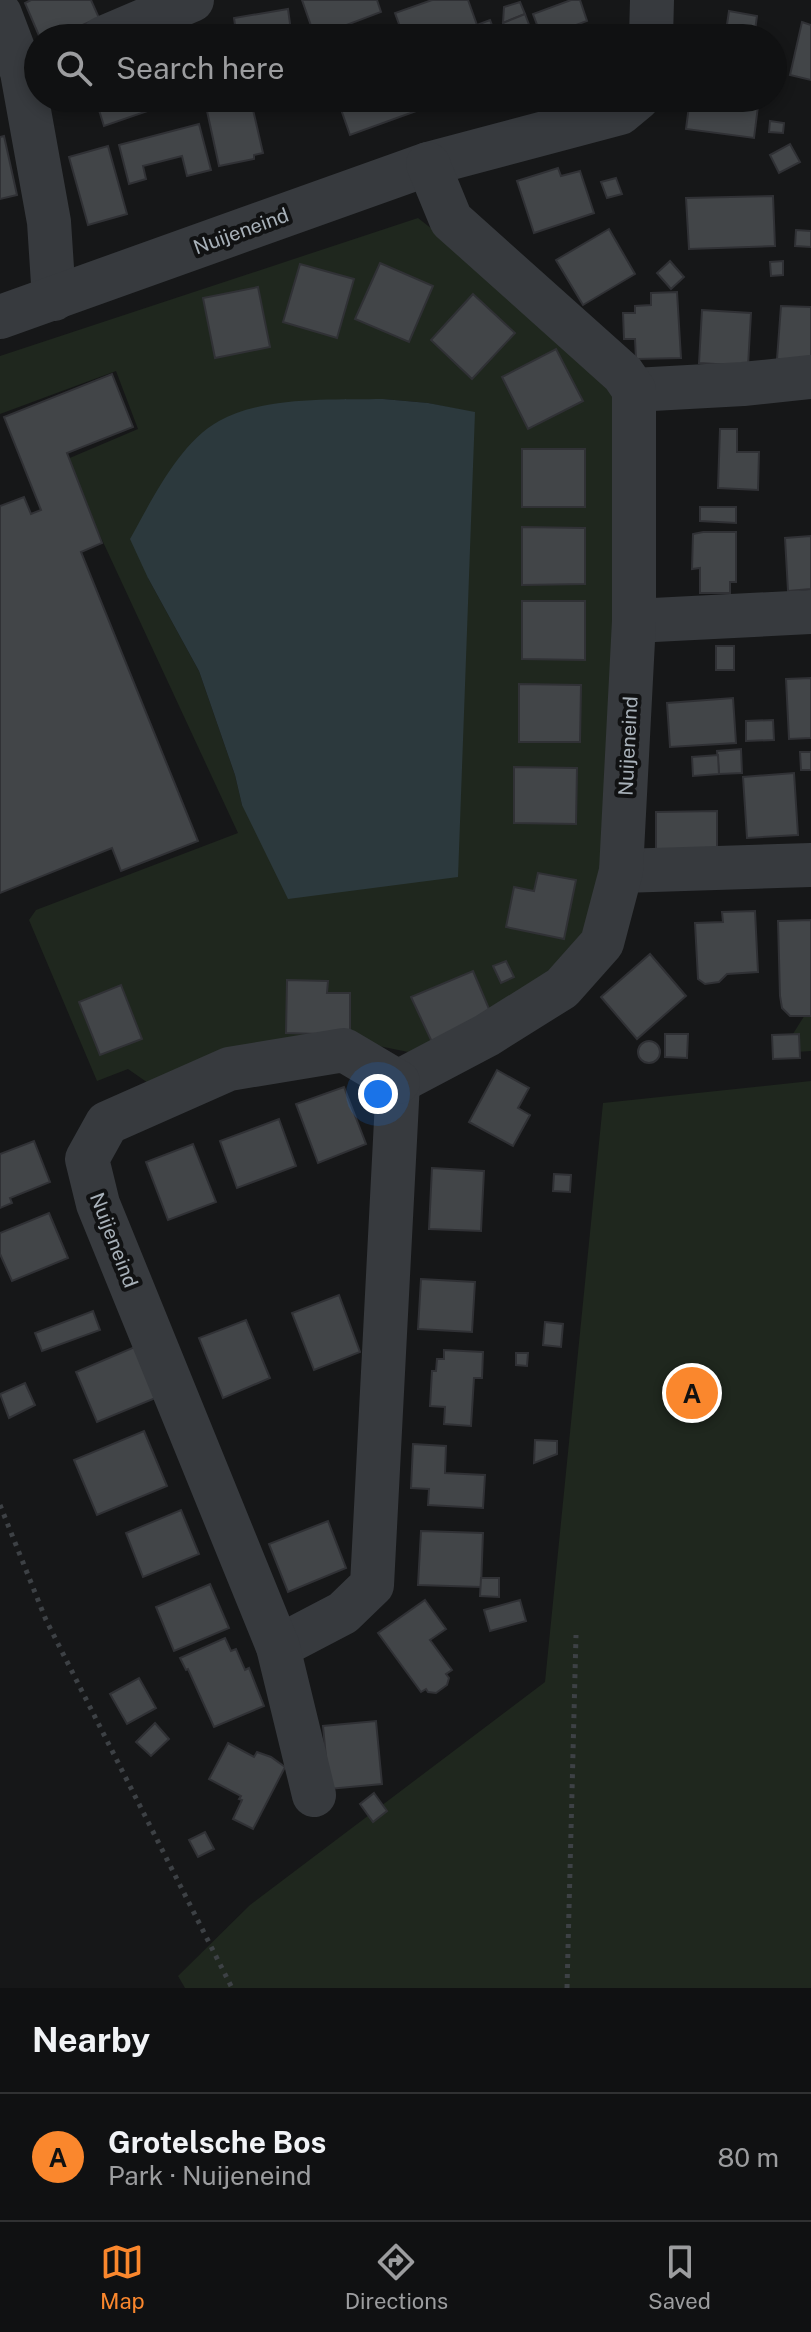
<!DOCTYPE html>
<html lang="en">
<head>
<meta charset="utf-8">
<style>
  :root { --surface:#101112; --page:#1e1f20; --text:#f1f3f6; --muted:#9c9d9f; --line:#303132; --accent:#fa872d }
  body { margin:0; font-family:"Public Sans",sans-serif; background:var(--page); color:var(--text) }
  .you { position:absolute; left:378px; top:1094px; width:28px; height:28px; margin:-20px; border:6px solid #fff; border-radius:50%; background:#1a73e8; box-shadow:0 0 0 12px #1a73e833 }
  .badge { display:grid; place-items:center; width:52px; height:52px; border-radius:50%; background:var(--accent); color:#111; font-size:26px; font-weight:700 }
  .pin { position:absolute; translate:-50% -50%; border:4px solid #fff; box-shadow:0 2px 8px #0006 }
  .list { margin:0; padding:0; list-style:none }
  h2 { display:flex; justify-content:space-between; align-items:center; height:104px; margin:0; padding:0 32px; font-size:34px }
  h2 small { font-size:26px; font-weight:400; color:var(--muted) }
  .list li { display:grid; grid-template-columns:52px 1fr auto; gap:24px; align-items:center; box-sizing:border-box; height:128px; padding:0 32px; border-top:2px solid var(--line) }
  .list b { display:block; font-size:30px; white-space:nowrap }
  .list p { margin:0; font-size:26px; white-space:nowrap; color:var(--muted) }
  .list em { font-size:26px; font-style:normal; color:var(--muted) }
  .icon { flex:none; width:44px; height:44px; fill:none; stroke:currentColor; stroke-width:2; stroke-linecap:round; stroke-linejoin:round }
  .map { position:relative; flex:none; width:811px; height:1988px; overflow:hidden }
  .search { position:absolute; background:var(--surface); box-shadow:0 4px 12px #0003; left:24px; right:24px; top:24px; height:88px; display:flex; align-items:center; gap:20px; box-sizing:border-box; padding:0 28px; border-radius:44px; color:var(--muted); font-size:30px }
  .sheet { height:232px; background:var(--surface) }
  nav { display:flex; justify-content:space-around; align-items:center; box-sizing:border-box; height:112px; border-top:2px solid var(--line); background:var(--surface); font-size:22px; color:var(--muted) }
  nav a { display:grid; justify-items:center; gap:4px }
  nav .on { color:var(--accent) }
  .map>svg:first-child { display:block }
  .green { fill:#1f271e; fill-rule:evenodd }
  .water { fill:#2c393d }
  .building { fill:#424548; stroke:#303135; stroke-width:2 }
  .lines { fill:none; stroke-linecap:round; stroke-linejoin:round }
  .path { stroke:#3d4145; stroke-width:5; stroke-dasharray:4 6; stroke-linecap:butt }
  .street { stroke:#373a3e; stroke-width:44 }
  .labels { text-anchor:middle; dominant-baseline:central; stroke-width:8; stroke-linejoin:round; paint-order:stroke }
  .street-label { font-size:20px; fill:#a8b1b9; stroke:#111213 }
</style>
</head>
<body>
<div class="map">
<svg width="811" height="1988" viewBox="0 0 811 1988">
  <rect width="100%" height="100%" fill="#161718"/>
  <!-- green -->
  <g class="green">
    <path d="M 418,218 L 591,354 L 614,388 L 617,887 L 575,966 L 418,1054 L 364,1043 L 151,1085 L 128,1069 L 97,1081 L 29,920 L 36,910 L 238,833 L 65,460 L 138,429 L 116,371 L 0,414 L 0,356 ZM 383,399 L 428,403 L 475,413 L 242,805 L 235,775 L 199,671 L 148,578 L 270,405 Z"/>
    <path d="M 811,1007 L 811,1051 L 781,1053 L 808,1010 Z"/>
    <path d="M 811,1081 L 811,1988 L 185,1988 L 178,1976 L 250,1905 L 545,1682 L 603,1103 Z"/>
  </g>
  <!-- water -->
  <path class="water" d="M 383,399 L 428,403 L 475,412 L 458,877 L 288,899 L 242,805 L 235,775 L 199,671 L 148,578 L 130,539 C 152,500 179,443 219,421 C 263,396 333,400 383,399 Z"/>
  <!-- building -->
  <g class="building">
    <path d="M 31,0 L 91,0 L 99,18 L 52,38 L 40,38 L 25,3 Z"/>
    <path d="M 302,0 L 377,0 L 381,12 L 315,37 Z"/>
    <path d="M 432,0 L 468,0 L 477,25 L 490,20 L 497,38 L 404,38 L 395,13 Z"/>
    <path d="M 571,0 L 580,0 L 587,21 L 565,29 L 568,38 L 542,38 L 533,14 Z"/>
    <path d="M 520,2 L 525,14 L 503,23 L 504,7 Z"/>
    <path d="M 288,9 L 292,38 L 244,38 L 243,31 L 236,32 L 234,18 Z"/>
    <path d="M 729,11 L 757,16 L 754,38 L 725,38 Z"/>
    <path d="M 525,14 L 534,38 L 508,38 L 503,23 Z"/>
    <path d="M 802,22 L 811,25 L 811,80 L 790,75 Z"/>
    <path d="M 109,98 L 169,98 L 171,103 L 104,126 L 98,107 L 111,103 Z"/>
    <path d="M 337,98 L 452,98 L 350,135 Z"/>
    <path d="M 690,98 L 759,98 L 754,138 L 686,129 Z"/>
    <path d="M 251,101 L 263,153 L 254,155 L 254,159 L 219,166 L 207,111 Z"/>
    <path d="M 770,121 L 784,123 L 783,133 L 769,132 Z"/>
    <path d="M 199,124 L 211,170 L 187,176 L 182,156 L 143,166 L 146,179 L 129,184 L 119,145 Z"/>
    <path d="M 4,136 L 17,195 L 0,199 L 0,137 Z"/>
    <path d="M 790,144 L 800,162 L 779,173 L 770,155 Z"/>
    <path d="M 108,146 L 127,214 L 88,225 L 69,157 Z"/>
    <path d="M 558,168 L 561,176 L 580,171 L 594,213 L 534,233 L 517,181 Z"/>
    <path d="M 616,178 L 622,194 L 607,198 L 601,182 Z"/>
    <path d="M 773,196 L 775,246 L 689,249 L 686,198 Z"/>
    <path d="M 609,229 L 635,274 L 583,305 L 556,260 Z"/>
    <path d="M 796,230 L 811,231 L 811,247 L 795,246 Z"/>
    <path d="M 670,261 L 684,277 L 671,289 L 657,273 Z"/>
    <path d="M 783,261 L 783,275 L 771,276 L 770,262 Z"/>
    <path d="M 380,263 L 433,286 L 409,342 L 355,319 Z"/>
    <path d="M 300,264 L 354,279 L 337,338 L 283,322 Z"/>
    <path d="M 258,287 L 270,347 L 215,358 L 203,298 Z"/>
    <path d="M 677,292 L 681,358 L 636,359 L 635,339 L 624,339 L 623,313 L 635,313 L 635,306 L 651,305 L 651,293 Z"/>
    <path d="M 473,294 L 515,333 L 472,379 L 431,340 Z"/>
    <path d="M 781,306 L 811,307 L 811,361 L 777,359 Z"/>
    <path d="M 702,310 L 751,313 L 748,366 L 699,363 Z"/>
    <path d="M 556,349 L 583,401 L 528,429 L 502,377 Z"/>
    <path d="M 112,374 L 133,427 L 67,453 L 102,543 L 81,552 L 198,841 L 121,871 L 112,848 L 0,893 L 0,506 L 24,497 L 31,514 L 41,510 L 4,417 Z"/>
    <path d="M 720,429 L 737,429 L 737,452 L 759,452 L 758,490 L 718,488 Z"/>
    <rect x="522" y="449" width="63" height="58"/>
    <path d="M 700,507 L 736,507 L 736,523 L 700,521 Z"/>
    <path d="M 522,527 L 585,528 L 585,584 L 522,585 Z"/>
    <path d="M 703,532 L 736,532 L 736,582 L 730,582 L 730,593 L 700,593 L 700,568 L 692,569 L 693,534 Z"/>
    <path d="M 811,536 L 811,589 L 788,591 L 785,538 Z"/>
    <path d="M 522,601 L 585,601 L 585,660 L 522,659 Z"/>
    <rect x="716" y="646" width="18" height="24"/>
    <path d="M 811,678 L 811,738 L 789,739 L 786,679 Z"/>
    <path d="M 519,684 L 581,685 L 580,742 L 519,742 Z"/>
    <path d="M 733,698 L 736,743 L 670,747 L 667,703 Z"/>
    <path d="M 773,720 L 774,740 L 746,741 L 746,721 Z"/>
    <path d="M 741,749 L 742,773 L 719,774 L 717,751 Z"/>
    <path d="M 800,752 L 811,752 L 811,770 L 801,770 Z"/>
    <path d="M 718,755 L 719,774 L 693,776 L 692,757 Z"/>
    <path d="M 514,767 L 577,768 L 576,824 L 514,823 Z"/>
    <path d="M 794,773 L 798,835 L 747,838 L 743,777 Z"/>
    <path d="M 717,811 L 717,856 L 656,856 L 656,812 Z"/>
    <path d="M 538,873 L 576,880 L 564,939 L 506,927 L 514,887 L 534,891 Z"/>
    <path d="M 755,911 L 758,972 L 727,974 L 719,982 L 705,984 L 698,979 L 695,923 L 723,922 L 722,912 Z"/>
    <path d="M 811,920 L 811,1016 L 790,1016 L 782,1008 L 780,996 L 778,921 Z"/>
    <path d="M 650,954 L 686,996 L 637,1039 L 601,997 Z"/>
    <path d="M 506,961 L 514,977 L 501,983 L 493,966 Z"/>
    <path d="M 473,971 L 492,1016 L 432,1042 L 411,997 Z"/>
    <path d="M 287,980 L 328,981 L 327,993 L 350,993 L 350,1035 L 286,1033 Z"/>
    <path d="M 121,985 L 142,1039 L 100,1055 L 79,1002 Z"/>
    <path d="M 665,1034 L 688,1034 L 687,1058 L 665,1057 Z"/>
    <path d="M 799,1034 L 800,1058 L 773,1059 L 772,1035 Z"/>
    <circle cx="649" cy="1052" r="11"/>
    <path d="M 497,1070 L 529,1088 L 518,1108 L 530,1115 L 513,1146 L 469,1122 Z"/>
    <path d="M 344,1087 L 366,1144 L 318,1163 L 296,1104 Z"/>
    <path d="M 279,1119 L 296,1166 L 237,1188 L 220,1141 Z"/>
    <path d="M 34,1141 L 50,1182 L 10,1198 L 12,1203 L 0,1208 L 0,1154 Z"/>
    <path d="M 193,1144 L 216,1202 L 168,1220 L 146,1162 Z"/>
    <path d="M 432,1168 L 484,1171 L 481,1231 L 429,1229 Z"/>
    <path d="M 554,1174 L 571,1175 L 570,1192 L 553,1191 Z"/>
    <path d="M 49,1213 L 68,1258 L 12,1281 L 0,1254 L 0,1233 Z"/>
    <path d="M 421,1279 L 475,1282 L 472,1332 L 418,1329 Z"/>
    <path d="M 339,1295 L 360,1352 L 314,1370 L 292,1313 Z"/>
    <path d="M 93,1311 L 100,1330 L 42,1351 L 35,1333 Z"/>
    <path d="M 246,1320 L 270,1378 L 223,1398 L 199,1338 Z"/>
    <path d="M 545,1322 L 563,1324 L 561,1347 L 543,1345 Z"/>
    <path d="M 137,1346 L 158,1397 L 97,1422 L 76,1372 Z"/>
    <path d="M 444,1350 L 483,1352 L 482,1378 L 474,1378 L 471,1426 L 444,1424 L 445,1407 L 430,1406 L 432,1371 L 436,1371 L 437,1359 L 444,1359 Z"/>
    <path d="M 516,1353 L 528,1353 L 527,1366 L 516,1365 Z"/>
    <path d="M 25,1383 L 35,1405 L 9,1418 L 0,1394 Z"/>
    <path d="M 144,1431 L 167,1486 L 97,1515 L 74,1460 Z"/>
    <path d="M 535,1440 L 557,1441 L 557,1454 L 534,1463 Z"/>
    <path d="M 413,1444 L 446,1446 L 445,1473 L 485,1475 L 483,1508 L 428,1505 L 429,1489 L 411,1488 Z"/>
    <path d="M 181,1510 L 199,1554 L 143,1577 L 126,1533 Z"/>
    <path d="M 328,1521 L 346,1568 L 288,1592 L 269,1544 Z"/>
    <path d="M 421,1531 L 483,1533 L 481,1587 L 418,1585 Z"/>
    <path d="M 481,1578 L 499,1578 L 499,1597 L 480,1596 Z"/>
    <path d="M 210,1584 L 229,1628 L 174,1651 L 156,1607 Z"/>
    <path d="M 425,1600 L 446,1629 L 430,1640 L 452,1670 L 446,1674 L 449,1678 L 447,1685 L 436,1693 L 428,1692 L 426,1689 L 421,1692 L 378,1633 Z"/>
    <path d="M 520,1600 L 526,1621 L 490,1631 L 484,1610 Z"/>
    <path d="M 225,1638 L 231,1651 L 236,1649 L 245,1670 L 249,1668 L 264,1706 L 214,1727 L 188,1669 L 186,1670 L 180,1658 Z"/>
    <path d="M 139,1678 L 156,1708 L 127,1724 L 110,1694 Z"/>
    <path d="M 376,1721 L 382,1784 L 329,1789 L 323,1726 Z"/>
    <path d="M 155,1723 L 169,1739 L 151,1756 L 136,1742 Z"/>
    <path d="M 228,1743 L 254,1757 L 257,1752 L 271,1757 L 285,1767 L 253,1829 L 233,1819 L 242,1800 L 239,1799 L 241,1796 L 209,1779 Z"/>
    <path d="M 374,1793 L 387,1811 L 373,1822 L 360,1804 Z"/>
    <path d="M 205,1832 L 214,1849 L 198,1857 L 189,1840 Z"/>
  </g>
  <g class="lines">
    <!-- path -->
    <g class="path">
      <path d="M 0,1505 L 46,1620 L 232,1988"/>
      <path d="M 567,1988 L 576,1635"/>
    </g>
    <!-- street -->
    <g class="street">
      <path d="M 0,14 L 22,72 L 49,222 L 54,299"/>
      <path d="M 103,38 L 192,0"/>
      <path d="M 651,38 L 652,0"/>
      <path d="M 0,317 L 428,164 L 620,113 L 638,98"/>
      <path d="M 634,390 L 743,384 L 811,377"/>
      <path d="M 634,621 L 811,612"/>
      <path d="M 621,871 L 811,865"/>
      <path d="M 398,1082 L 487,1035 L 562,988 L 602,943 L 621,871 L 634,621 L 634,390 L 623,374 L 451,220 L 428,164"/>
      <path d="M 278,1647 L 343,1613 L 372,1585 L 398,1082"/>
      <path d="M 314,1795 L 278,1647 L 98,1204 L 87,1159 L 107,1123 L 229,1069 L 344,1050 L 398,1082"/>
    </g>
  </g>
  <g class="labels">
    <!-- street labels -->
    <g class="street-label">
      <text transform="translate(241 231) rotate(-20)">Nuijeneind</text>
      <text transform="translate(628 746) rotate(-87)">Nuijeneind</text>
      <text transform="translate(114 1240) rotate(69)">Nuijeneind</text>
    </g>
  </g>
</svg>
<div class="you"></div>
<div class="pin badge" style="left:692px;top:1393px">A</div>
<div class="search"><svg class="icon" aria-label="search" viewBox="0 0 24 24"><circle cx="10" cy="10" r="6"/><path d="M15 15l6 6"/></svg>Search here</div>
</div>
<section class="sheet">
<h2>Nearby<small></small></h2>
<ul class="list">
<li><span class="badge">A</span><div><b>Grotelsche Bos</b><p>Park · Nuijeneind</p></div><em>80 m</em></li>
</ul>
</section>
<nav>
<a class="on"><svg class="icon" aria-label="map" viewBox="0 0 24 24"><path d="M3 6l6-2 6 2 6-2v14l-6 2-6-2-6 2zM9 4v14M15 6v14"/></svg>Map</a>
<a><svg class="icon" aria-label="directions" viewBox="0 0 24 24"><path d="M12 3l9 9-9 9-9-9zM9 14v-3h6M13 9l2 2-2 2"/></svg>Directions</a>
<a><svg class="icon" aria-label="saved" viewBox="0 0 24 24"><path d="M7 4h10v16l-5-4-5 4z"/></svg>Saved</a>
</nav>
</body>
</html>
